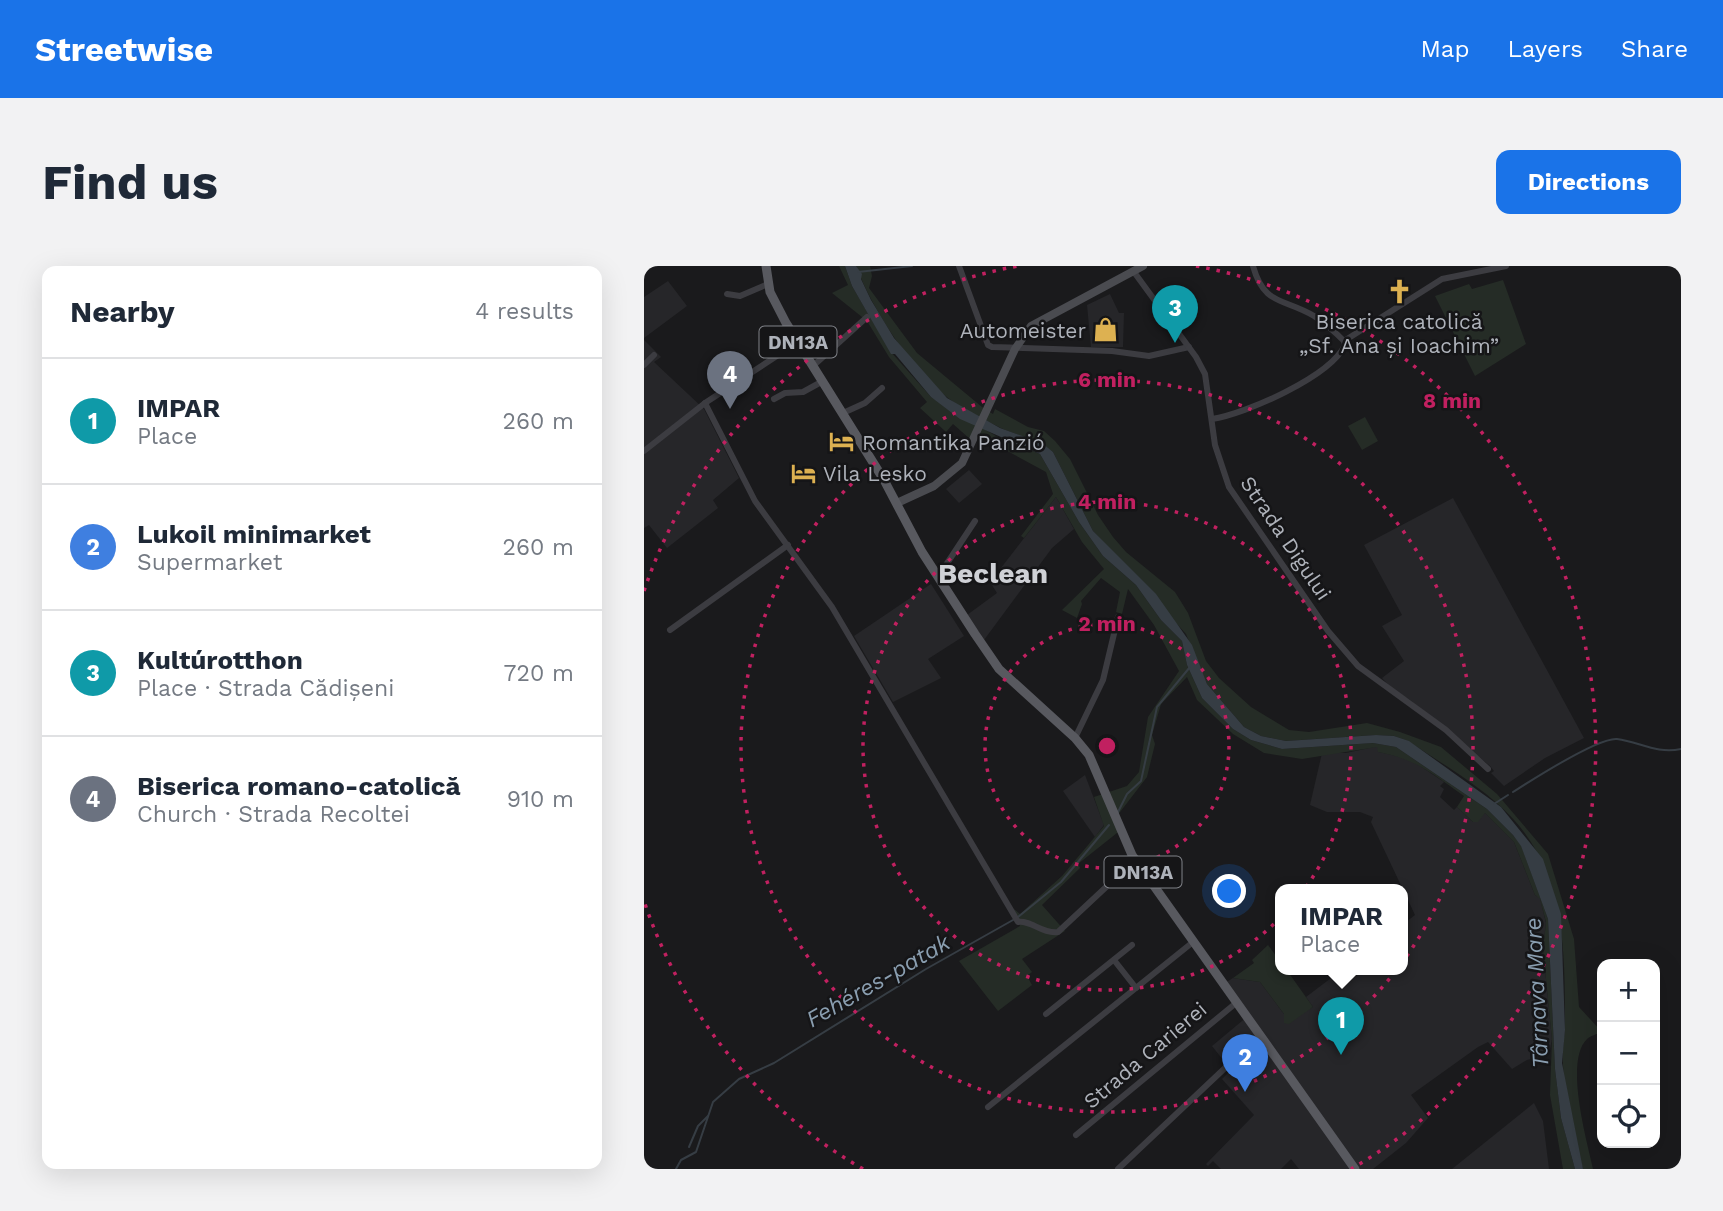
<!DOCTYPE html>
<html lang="en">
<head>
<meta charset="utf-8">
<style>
  :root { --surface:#fff; --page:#f2f2f3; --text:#1f2937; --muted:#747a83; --line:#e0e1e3; --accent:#1a73e8 }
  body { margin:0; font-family:"Work Sans",sans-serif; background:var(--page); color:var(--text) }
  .controls { position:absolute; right:21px; bottom:21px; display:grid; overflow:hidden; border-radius:14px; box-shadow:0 7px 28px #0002 }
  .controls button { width:63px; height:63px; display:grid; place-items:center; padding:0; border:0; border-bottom:2px solid var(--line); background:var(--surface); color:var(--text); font:35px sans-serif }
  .you { position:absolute; left:586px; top:626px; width:24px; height:24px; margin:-18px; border:5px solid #fff; border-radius:50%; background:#1a73e8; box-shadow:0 0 0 10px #1a73e833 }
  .badge { display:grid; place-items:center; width:46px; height:46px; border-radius:50%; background:var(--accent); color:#fff; font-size:23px; font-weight:700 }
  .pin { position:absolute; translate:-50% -58px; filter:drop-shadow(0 2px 4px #0008) }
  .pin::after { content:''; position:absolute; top:37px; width:24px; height:21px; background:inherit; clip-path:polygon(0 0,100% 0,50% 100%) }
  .popup { position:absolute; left:631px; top:618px; width:133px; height:91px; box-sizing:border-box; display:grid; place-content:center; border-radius:14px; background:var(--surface); filter:drop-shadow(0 2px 5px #0005); font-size:23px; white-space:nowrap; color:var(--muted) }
  .popup b { font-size:26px; color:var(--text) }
  .popup::after { content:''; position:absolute; left:50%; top:100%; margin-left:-14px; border:14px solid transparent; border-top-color:var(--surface) }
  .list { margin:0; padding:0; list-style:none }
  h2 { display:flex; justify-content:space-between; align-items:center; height:91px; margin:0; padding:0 28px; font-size:30px }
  h2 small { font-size:23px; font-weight:400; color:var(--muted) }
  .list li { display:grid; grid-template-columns:46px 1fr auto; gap:21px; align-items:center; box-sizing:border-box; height:126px; padding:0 28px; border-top:2px solid var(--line) }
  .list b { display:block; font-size:26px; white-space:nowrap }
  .list p { margin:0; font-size:23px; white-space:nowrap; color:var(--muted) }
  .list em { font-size:23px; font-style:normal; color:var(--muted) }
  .icon { flex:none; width:38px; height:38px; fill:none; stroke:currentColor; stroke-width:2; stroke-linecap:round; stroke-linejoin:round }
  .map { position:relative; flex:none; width:1037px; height:903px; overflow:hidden; border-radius:14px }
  header { display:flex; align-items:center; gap:42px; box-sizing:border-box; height:98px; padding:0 35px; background:var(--accent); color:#fff }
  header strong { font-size:33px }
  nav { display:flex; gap:38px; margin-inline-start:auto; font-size:24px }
  .intro { display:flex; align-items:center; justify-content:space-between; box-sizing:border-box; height:168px; padding:0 42px }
  h1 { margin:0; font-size:49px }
  .button { padding:18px 32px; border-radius:14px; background:var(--accent); color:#fff; font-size:24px; font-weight:700 }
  main { display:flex; gap:42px; padding:0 42px }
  aside { flex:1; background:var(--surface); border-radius:14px; box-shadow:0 7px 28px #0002 }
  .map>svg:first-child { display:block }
  .built { fill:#262629 }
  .green { fill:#252c26 }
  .water { fill:#363d44 }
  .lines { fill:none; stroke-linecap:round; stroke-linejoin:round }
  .stream { stroke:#363d44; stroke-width:2 }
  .street { stroke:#3c3c41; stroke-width:6 }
  .secondary { stroke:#4a4b50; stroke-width:8 }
  .primary { stroke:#58595f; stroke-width:9 }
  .ring { fill:none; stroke:#c12060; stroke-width:3.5; stroke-dasharray:3.5 7 }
  .labels { text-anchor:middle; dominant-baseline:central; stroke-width:5; stroke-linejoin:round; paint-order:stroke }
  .shield { fill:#151517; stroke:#808389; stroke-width:2 }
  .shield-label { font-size:19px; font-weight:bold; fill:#aeb2ba }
  .poi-label { font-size:21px; fill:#aeb2ba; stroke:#151517; text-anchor:start }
  .street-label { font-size:21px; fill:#aeb2ba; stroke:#151517 }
  .water-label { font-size:23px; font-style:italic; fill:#8a9eb0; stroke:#151517 }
  .district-label { font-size:28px; font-weight:bold; fill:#cfd1d6; stroke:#151517 }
  .centre { fill:#c12060; stroke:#151517; stroke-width:3.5 }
  .ring-label { font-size:21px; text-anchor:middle; font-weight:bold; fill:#c12060; stroke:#151517; stroke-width:5; stroke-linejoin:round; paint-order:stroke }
</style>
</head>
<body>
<header>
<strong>Streetwise</strong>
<nav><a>Map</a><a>Layers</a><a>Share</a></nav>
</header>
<div class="intro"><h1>Find us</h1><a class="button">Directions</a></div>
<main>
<aside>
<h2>Nearby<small>4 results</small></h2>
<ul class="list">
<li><span class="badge" style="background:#0f9aa8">1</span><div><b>IMPAR</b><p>Place</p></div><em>260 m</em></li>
<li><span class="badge" style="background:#3f7fe0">2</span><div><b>Lukoil minimarket</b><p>Supermarket</p></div><em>260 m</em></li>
<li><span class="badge" style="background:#0f9aa8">3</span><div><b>Kultúrotthon</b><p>Place · Strada Cădișeni</p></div><em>720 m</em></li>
<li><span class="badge" style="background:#6b7280">4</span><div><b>Biserica romano-catolică</b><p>Church · Strada Recoltei</p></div><em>910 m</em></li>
</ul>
</aside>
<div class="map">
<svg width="1037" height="903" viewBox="0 0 1037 903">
  <rect width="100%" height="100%" fill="#1a1a1c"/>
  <!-- built -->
  <g class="built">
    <path d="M 24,15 L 43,40 L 0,72 L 0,31 Z"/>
    <path d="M 466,28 L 475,47 L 480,47 L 479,81 L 447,81 L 443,39 Z"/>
    <path d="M 0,74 L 17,91 L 10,96 L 60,143 L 95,212 L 69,234 L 74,242 L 23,282 L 5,259 L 0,262 Z"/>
    <path d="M 325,204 L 338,218 L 315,237 L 302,223 Z"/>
    <path d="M 412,231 L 430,263 L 408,282 L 340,374 L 323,349 L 353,327 L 346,316 Z"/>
    <path d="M 809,232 L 940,472 L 901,492 L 860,520 L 847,507 L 850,505 L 846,500 L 766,434 L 748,423 L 738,412 L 760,395 L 738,360 L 758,349 L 720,279 Z"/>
    <path d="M 287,318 L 320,370 L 284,393 L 297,412 L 249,436 L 210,370 Z"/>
    <path d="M 734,480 L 735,486 L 766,493 L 800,516 L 796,520 L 800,523 L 796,531 L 810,544 L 813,541 L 829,556 L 841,547 L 870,576 L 891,629 L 896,632 L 902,657 L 899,683 L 908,773 L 905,788 L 883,794 L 868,803 L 844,776 L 834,781 L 767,829 L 784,852 L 762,877 L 729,903 L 655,903 L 647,893 L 637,903 L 577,903 L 569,895 L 564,900 L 562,898 L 610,849 L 578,813 L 587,804 L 568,780 L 604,750 L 581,717 L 589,712 L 616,716 L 640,748 L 640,757 L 669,741 L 662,731 L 699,703 L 758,703 L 758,659 L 771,649 L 727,556 L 729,551 L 716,546 L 683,546 L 666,539 L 678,487 L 702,487 Z"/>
    <path d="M 441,509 L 460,559 L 451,571 L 419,525 Z"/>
    <path d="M 890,837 L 899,855 L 905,903 L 808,903 Z"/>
  </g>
  <!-- green -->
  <g class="green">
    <path d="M 195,0 L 201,0 L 208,20 L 246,85 L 287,131 L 352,170 L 396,188 L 435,256 L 459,290 L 492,319 L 517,354 L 538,375 L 543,399 L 558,432 L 589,463 L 607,474 L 638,483 L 729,477 L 752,481 L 843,543 L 869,569 L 877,579 L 904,653 L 911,803 L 917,852 L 931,903 L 919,903 L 906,829 L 908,773 L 899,683 L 902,656 L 896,633 L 891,629 L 870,576 L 841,547 L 834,556 L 829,556 L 813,541 L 820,530 C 787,507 774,494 734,486 L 733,481 L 658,493 L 620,487 L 589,468 L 553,434 L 543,411 L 517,438 L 508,469 L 511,478 L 503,511 L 473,550 L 478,563 L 434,598 L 436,602 L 398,639 L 421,665 L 378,693 L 388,706 L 383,710 L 388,719 L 354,745 L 315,695 L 376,660 L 370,643 L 376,648 L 418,610 L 460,560 L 450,531 L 483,520 L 495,506 L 504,451 L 535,405 L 510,359 L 484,323 L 478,348 L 472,346 L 476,326 L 457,312 L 437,335 L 438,338 L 433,352 L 418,344 L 460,303 L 438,276 L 412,231 L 380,272 L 377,270 L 409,228 L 402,206 L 330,167 L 326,173 L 309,158 L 302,166 L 276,142 L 283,136 L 245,91 L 223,55 L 188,27 L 204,19 Z"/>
    <path d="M 212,0 L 226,0 L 228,10 L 225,22 L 273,87 L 338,141 L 349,148 L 351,143 L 384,161 L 400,165 L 411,175 L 426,193 L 454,249 L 469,271 L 482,286 L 531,326 L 544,347 L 562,395 L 575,412 L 607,441 L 645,464 L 665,466 L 723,457 L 756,466 L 797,481 L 853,528 L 904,588 L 930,673 L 935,741 L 958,766 C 953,768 946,770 943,773 C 920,795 943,875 949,903 L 939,903 C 929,871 921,833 919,799 C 918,786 920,774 921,761 C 921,680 922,599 856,540 C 829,515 795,496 764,475 L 750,470 L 732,469 L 642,475 L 617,470 L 600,461 L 563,418 L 542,368 L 449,265 L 409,186 C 391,171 371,170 351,159 C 335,151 318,143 304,132 C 267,103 228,43 212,0 Z"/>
    <path d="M 859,14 L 882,78 L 831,110 L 791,30 L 825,18 L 828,23 Z"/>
    <path d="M 721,151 L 734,175 L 718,184 L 704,160 Z"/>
    <path d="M 624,679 L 636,695 L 636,703 L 642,703 L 669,741 L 645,758 L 640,757 L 640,748 L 616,716 L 589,712 L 610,697 L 608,694 Z"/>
  </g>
  <!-- water -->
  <path class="water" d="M 201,0 L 212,0 L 218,8 L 217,13 L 227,34 L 250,72 L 303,132 L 356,162 L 398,177 L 409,186 L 449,265 L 512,328 L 548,379 L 563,418 L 600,461 L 617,470 L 642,475 L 732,469 L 750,470 L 765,475 L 857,541 L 899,593 L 917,648 L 921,764 L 918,797 L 939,903 L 931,903 L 917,852 L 911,803 L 904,653 L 877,580 L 869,569 L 843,543 L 752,481 L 729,477 L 638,483 L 607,474 L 589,463 L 558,432 L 543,399 L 538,375 L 517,354 L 492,319 L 459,290 L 435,256 L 396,188 L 316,153 L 287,131 L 251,88 L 247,88 L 208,20 Z"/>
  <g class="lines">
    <!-- stream -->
    <g class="stream">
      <path d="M 214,6 L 268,0"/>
      <path d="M 869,526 C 888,514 954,471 973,473 C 996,476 1012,488 1037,483"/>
      <path d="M 850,538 L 864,529"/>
      <path d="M 473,548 L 483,528 L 497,515 L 513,441 L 546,401"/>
      <path d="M 374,651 L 417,616 L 465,559"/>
      <path d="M 45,881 L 54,860 L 64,850"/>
      <path d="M 32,903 L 37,894 L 52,886 L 69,836 L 95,813 L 130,797 L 282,703 L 369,654"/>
    </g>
    <!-- street -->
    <g class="street">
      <path d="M 315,0 L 344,79 L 348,81 L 468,85 L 505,90 L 545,81"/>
      <path d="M 490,6 L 552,91 L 561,108 L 571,179 L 585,221 L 684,365 L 714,400 L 802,464 L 844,503"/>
      <path d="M 83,28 L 96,30 L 124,18"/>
      <path d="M 700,75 L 798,13 L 862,0"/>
      <path d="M 0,99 L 10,89"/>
      <path d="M 169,100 L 223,51"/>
      <path d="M 130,133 L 141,127 L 159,126 L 179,115"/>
      <path d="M 61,137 L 111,235 L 188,341 L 374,656 C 387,654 398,668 414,666 L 491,594"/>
      <path d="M 199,147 L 221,137 L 238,122"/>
      <path d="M 568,153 C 601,148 686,111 701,79 L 700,75 C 691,66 681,57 670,50 C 640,32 620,40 609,0"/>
      <path d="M 0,185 L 61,137 L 154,76"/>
      <path d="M 294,311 L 331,255"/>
      <path d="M 26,364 L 144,279"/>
      <path d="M 431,472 L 459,414 L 474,351"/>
      <path d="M 470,694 L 492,722"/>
      <path d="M 402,748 L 488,679"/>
      <path d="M 344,841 L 549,676"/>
      <path d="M 432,869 L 592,737"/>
      <path d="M 474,903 L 616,769"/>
    </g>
    <!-- secondary -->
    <path class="secondary" d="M 253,237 L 290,220 L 318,197 L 371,83 L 387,60 L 499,0"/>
    <!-- primary -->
    <path class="primary" d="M 122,0 L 126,26 L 142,57 L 240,214 L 278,286 L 331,368 L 355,403 L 431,472 L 445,489 L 488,589 L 711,903"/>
  </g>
  <!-- distance rings -->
  <g class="ring">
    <circle cx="463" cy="480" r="122"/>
    <circle cx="463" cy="480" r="244"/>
    <circle cx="463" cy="480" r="366"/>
    <path d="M219 903A488 488 0 0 1 0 635M0 325A488 488 0 0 1 374 0M552 0A488 488 0 0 1 707 903"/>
  </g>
  <!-- icons -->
  <defs>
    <symbol id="church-bare" viewBox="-9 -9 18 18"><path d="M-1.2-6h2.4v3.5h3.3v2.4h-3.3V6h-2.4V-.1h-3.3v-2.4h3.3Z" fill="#ddb151" stroke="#151517" stroke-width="2.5" paint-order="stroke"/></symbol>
    <symbol id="shop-bare" viewBox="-9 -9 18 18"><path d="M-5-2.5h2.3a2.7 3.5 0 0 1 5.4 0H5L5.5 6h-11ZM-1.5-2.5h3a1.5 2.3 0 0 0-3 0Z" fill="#ddb151" stroke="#151517" stroke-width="2.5" paint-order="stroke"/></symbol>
    <symbol id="hotel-bare" viewBox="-9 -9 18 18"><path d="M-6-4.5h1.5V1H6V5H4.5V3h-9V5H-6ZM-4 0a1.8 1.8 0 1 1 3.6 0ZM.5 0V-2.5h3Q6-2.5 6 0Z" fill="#ddb151" stroke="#151517" stroke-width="2.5" paint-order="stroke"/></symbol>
  </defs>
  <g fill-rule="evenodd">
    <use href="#church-bare" x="738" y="8" width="35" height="35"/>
    <use href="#shop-bare" x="444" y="46" width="35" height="35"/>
    <use href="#hotel-bare" x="180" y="158" width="35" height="35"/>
    <use href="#hotel-bare" x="142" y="190" width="35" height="35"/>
  </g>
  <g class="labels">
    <!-- shield labels -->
    <g class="shield">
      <rect x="115.5" y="60.5" width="77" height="31" rx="5"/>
      <rect x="460.5" y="590.5" width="77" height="31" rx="5"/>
    </g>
    <g class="shield-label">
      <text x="154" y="76">DN13A</text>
      <text x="499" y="606">DN13A</text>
    </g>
    <!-- poi labels -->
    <g class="poi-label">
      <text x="755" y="55" text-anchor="middle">Biserica catolică<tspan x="755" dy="24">„Sf. Ana și Ioachim”</tspan></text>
      <text x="442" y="64" text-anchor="end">Automeister</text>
      <text x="218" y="176">Romantika Panzió</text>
      <text x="179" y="207">Vila Lesko</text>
    </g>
    <!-- street labels -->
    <g class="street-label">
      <text transform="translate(642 272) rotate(56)">Strada Digului</text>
      <text transform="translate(501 789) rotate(-40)">Strada Carierei</text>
    </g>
    <!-- water labels -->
    <g class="water-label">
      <text transform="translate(234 715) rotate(-30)">Fehéres-patak</text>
      <text transform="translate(893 727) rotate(-93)">Târnava Mare</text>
    </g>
    <!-- district labels -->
    <g class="district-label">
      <text x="349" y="307">Beclean</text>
    </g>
  </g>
  <circle cx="463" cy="480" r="10" class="centre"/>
  <g class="ring-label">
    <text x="463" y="121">6 min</text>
    <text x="808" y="142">8 min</text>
    <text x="463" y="243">4 min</text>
    <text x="463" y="365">2 min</text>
  </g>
</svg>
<div class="controls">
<button>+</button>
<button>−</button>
<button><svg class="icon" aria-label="locate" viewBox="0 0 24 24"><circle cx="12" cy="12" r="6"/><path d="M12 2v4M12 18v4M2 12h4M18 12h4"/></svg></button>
</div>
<div class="you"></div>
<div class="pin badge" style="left:697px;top:789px;background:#0f9aa8">1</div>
<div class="popup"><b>IMPAR</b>Place</div>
<div class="pin badge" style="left:601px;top:826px;background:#3f7fe0">2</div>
<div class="pin badge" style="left:531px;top:77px;background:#0f9aa8">3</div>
<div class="pin badge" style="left:86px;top:143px;background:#6b7280">4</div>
</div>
</main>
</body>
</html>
